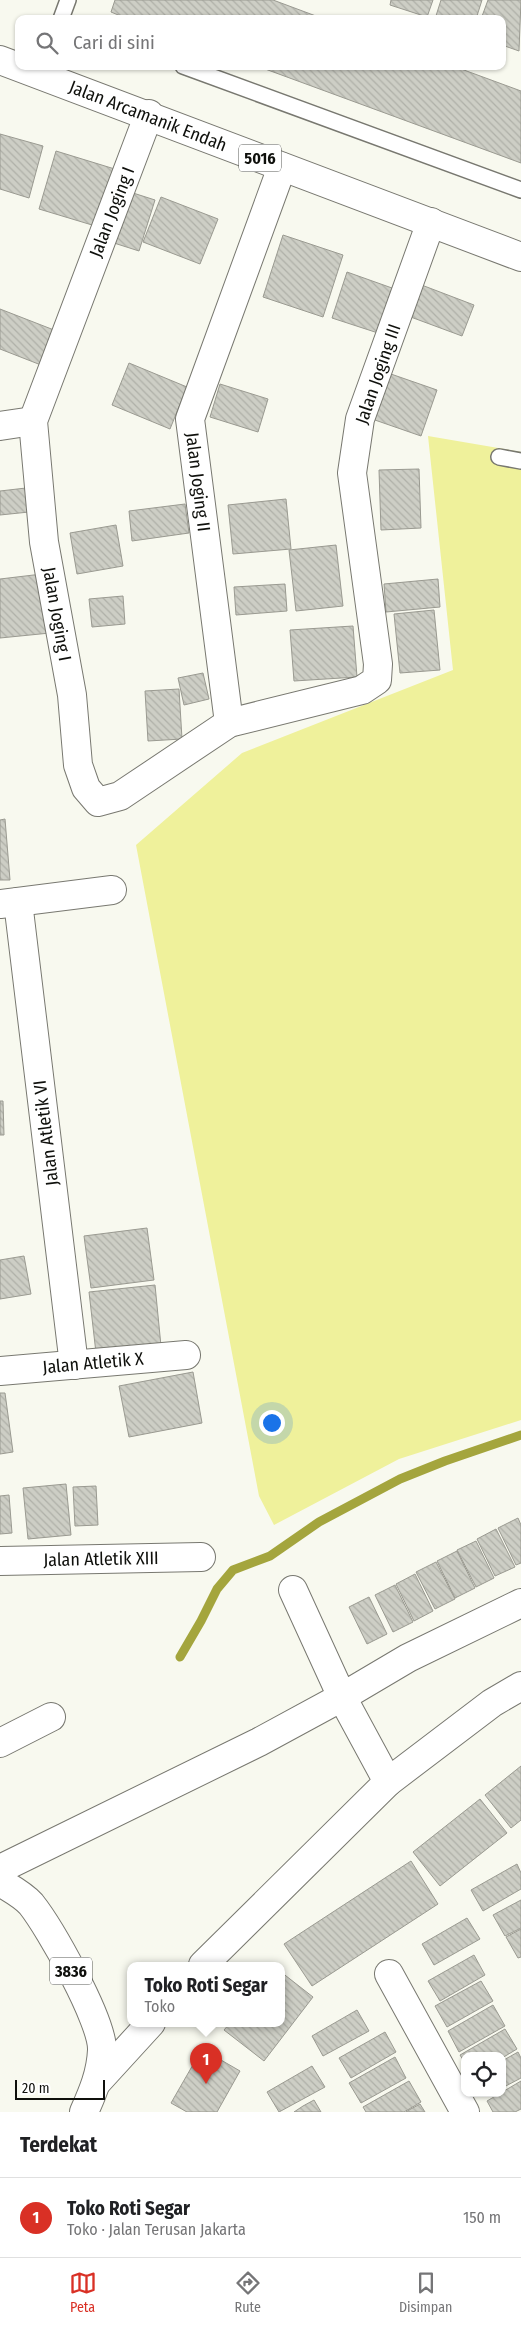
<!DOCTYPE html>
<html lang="id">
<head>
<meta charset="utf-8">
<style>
  :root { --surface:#fff; --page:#f6f6f6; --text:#202124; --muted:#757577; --line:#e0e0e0; --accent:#d93025 }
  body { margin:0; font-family:"Fira Sans Condensed",sans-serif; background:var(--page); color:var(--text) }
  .controls { position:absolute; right:15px; bottom:15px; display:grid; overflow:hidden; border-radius:10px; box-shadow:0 1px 4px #0004 }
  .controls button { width:45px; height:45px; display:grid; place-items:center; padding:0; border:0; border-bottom:1px solid var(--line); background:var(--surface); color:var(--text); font:25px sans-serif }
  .scale { position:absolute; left:15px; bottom:12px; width:90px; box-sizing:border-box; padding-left:5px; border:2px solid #0f100c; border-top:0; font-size:14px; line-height:18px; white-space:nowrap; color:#0f100c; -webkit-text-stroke:4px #fff; paint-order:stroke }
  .you { position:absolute; left:271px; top:1422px; width:18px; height:18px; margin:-12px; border:4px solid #fff; border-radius:50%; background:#1a73e8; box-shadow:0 0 0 8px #1a73e833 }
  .badge { display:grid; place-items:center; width:32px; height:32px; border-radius:50%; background:var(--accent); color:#fff; font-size:16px; font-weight:700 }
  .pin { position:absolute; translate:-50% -41px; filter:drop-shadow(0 1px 2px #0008) }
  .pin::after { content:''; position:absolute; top:26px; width:18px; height:15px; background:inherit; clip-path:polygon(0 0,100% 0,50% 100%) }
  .popup { position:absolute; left:127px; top:1962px; width:158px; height:65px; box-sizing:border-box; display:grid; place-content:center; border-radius:10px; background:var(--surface); filter:drop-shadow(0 1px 4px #0005); font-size:16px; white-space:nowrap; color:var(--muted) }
  .popup b { font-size:19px; color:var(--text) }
  .popup::after { content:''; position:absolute; left:50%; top:100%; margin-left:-10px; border:10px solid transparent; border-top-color:var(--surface) }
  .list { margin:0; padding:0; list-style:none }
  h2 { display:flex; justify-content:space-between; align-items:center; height:65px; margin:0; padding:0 20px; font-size:21px }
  h2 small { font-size:16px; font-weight:400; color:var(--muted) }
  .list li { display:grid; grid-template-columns:32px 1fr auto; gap:15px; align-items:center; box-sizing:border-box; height:80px; padding:0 20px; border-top:1px solid var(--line) }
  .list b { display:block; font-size:19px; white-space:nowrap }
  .list p { margin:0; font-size:16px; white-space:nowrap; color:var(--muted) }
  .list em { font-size:16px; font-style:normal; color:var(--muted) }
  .icon { flex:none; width:28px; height:28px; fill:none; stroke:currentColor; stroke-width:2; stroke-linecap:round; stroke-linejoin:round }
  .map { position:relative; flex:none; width:521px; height:2112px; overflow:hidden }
  .search { position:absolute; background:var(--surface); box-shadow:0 1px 4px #0004; left:15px; right:15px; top:15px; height:55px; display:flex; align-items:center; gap:12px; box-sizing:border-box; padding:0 18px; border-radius:10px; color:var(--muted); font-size:19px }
  .sheet { height:145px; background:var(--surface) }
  nav { display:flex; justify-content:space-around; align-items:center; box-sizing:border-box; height:70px; border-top:1px solid var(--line); background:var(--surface); font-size:14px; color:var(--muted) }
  nav a { display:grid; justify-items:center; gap:2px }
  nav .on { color:var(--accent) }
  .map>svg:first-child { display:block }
  .grass { fill:#eff19b }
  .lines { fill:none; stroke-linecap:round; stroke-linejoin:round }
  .stream { stroke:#a4a53d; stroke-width:9 }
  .building { fill:url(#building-back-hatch); stroke:#9a9a91 }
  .lane-casing { stroke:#787870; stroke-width:18 }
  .street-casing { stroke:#787870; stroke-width:30 }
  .secondary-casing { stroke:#787870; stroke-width:30 }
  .primary-casing { stroke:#787870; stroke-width:30 }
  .lane { stroke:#fff; stroke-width:15 }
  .street { stroke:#fff; stroke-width:28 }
  .secondary { stroke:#fff; stroke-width:28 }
  .primary { stroke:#fff; stroke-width:28 }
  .labels { text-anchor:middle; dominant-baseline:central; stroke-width:4; stroke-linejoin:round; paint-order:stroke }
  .shield { fill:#fff; stroke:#575855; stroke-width:1 }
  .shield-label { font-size:16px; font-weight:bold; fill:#0f100c }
  .street-label { font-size:18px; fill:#0f100c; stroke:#fff }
</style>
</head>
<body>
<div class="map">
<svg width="521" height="2112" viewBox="0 0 521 2112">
  <defs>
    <pattern id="building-back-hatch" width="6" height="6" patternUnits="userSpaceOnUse" patternTransform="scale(1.25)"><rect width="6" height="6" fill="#cdcec5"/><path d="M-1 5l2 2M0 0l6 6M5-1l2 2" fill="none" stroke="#afb0a8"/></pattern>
  </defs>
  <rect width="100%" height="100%" fill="#f8f9ef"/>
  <!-- grass -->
  <path class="grass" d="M 428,436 L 521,452 L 521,1420 L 399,1459 L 274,1525 L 259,1496 L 136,845 L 242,753 L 453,670 Z"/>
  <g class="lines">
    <!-- stream -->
    <path class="stream" d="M 180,1657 L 201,1621 L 217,1589 L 233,1570 L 270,1556 L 319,1522 L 400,1479 L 445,1461 L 521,1435"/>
  </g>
  <!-- building -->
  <g class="building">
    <path d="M 115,0 L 273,0 L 324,19 L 128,19 L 111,12 Z"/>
    <path d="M 391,0 L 433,0 L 427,17 L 390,5 Z"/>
    <path d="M 441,0 L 482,0 L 476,19 L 435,19 Z"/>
    <path d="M 488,0 L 521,0 L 519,51 L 502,45 L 502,19 L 481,19 Z"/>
    <path d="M 257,66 L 453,66 L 521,91 L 521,163 Z"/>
    <path d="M 0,134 L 43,146 L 29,198 L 0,189 Z"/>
    <path d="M 56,151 L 118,170 L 102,228 L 39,209 Z"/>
    <path d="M 130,192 L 155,200 L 139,251 L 114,243 Z"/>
    <path d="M 161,197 L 218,219 L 200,264 L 143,242 Z"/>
    <path d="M 283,235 L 343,255 L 323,317 L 263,297 Z"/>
    <path d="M 347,272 L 392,288 L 378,333 L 332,318 Z"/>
    <path d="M 419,284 L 474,305 L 462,336 L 408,316 Z"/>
    <path d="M 0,309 L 54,330 L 41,365 L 0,349 Z"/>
    <path d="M 129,363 L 187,387 L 170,429 L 112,405 Z"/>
    <path d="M 388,373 L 437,390 L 421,436 L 372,419 Z"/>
    <path d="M 220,384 L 268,399 L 258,432 L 210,417 Z"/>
    <path d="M 419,469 L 421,528 L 381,530 L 379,470 Z"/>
    <path d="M 26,488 L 29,512 L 0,515 L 0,491 Z"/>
    <path d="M 286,499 L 291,549 L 233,554 L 228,505 Z"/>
    <path d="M 185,504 L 189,533 L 132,541 L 129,511 Z"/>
    <path d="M 116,525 L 123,566 L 77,574 L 70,533 Z"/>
    <path d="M 336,545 L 343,606 L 296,611 L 289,550 Z"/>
    <path d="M 42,574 L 50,633 L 0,638 L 0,579 Z"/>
    <path d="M 438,579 L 440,607 L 386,612 L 384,584 Z"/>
    <path d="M 285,584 L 287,611 L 236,615 L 234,587 Z"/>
    <path d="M 123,596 L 125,624 L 92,627 L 89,599 Z"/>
    <path d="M 434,610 L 440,670 L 400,673 L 394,614 Z"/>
    <path d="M 353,626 L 357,677 L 294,681 L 290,630 Z"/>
    <path d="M 203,673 L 209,699 L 184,705 L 178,678 Z"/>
    <path d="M 179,689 L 182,739 L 148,741 L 145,691 Z"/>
    <path d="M 5,819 L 10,880 L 0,880 L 0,820 Z"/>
    <path d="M 0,1101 L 3,1101 L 4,1135 L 0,1135 Z"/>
    <path d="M 147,1228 L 154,1280 L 91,1288 L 84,1236 Z"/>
    <path d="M 24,1256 L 31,1294 L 0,1299 L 0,1260 Z"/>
    <path d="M 155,1285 L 161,1346 L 96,1353 L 89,1292 Z"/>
    <path d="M 193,1372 L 202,1423 L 129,1437 L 119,1386 Z"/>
    <path d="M 0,1393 L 5,1393 L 13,1452 L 0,1454 Z"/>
    <path d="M 66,1484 L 71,1535 L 28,1539 L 23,1488 Z"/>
    <path d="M 96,1486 L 98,1525 L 75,1526 L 73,1487 Z"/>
    <path d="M 9,1495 L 12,1533 L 0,1534 L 0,1496 Z"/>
    <path d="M 518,1518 L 521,1525 L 521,1563 L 516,1565 L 498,1528 Z"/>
    <path d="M 496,1529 L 515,1567 L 495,1576 L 477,1539 Z"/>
    <path d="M 476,1541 L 494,1578 L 476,1587 L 457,1550 Z"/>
    <path d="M 457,1551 L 475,1588 L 455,1598 L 437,1561 Z"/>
    <path d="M 436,1562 L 455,1599 L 435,1609 L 416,1572 Z"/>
    <path d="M 415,1574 L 433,1611 L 414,1621 L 396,1584 Z"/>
    <path d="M 395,1585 L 413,1622 L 393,1632 L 375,1595 Z"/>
    <path d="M 369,1597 L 387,1634 L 367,1644 L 349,1607 Z"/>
    <path d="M 521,1766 L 521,1820 L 511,1828 L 485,1795 Z"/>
    <path d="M 480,1799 L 507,1833 L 440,1886 L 413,1852 Z"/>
    <path d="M 411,1861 L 438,1904 L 312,1986 L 284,1944 Z"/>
    <path d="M 517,1864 L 521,1873 L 521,1889 L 483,1911 L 471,1890 Z"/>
    <path d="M 521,1900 L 521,1928 L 505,1936 L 493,1915 Z"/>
    <path d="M 467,1918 L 480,1939 L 434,1965 L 422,1944 Z"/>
    <path d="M 521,1929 L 521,1957 L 518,1958 L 506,1937 Z"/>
    <path d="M 474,1955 L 485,1975 L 440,2001 L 428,1981 Z"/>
    <path d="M 281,1972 L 313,1997 L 264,2061 L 224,2030 L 230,2023 L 281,2023 Z"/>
    <path d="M 481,1981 L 493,2001 L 447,2027 L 435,2006 Z"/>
    <path d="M 493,2005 L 505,2026 L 459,2052 L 448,2031 Z"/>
    <path d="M 357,2010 L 369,2031 L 323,2056 L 312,2036 Z"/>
    <path d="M 505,2029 L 517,2049 L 502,2058 L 502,2056 L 465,2056 L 465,2063 L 460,2055 Z"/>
    <path d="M 385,2032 L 396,2052 L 351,2078 L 339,2058 Z"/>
    <path d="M 202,2049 L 240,2071 L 217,2112 L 187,2112 L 171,2103 Z"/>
    <path d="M 518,2052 L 521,2058 L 521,2078 L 502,2088 L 502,2061 Z"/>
    <path d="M 395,2057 L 406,2078 L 361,2103 L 349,2083 Z"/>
    <path d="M 312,2066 L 325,2087 L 279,2112 L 267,2092 Z"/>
    <path d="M 409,2081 L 421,2102 L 404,2112 L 366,2112 L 363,2107 Z"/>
    <path d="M 521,2081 L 521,2109 L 515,2112 L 493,2112 L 487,2101 Z"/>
    <path d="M 314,2100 L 321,2112 L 294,2112 L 303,2106 Z"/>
    <path d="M 420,2104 L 425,2112 L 406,2112 L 409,2110 Z"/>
  </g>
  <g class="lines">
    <defs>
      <g id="lane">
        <path d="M 61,19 L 68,0"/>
        <path d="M 183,66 L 521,190"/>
        <path d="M 499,457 L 521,461"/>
      </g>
      <g id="street">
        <path d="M 149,114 L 33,421 L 44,542 L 72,695 L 78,765 L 86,788 L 98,802 L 120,796 L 229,723 L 362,690 L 377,680 L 378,664 L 352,473 L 360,419 L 431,222"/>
        <path d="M 0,426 L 33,421"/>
        <path d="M 229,723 L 190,419 L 282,167"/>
        <path d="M 18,902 L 74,1365"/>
        <path d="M 0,904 L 112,890"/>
        <path d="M 0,1371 L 186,1355"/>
        <path d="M 0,1561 L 201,1557"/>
        <path d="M 293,1590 L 342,1697 L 408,1658 L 521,1603"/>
        <path d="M 0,1743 L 51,1717"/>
        <path d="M 388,1782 L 492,1703 L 521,1686"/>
        <path d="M 389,1974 L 465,2112"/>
      </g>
      <g id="secondary">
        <path d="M 0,1869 L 259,1742 L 342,1697 L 388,1782 L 203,1965"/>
        <path d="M 98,2081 L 151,2023"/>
      </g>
      <g id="primary">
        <path d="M 0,60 L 521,257"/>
        <path d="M 0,1882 C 10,1888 23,1895 31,1904 C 50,1928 103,2021 102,2050 C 101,2073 93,2092 84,2112"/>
      </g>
    </defs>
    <!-- lane casing -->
    <use href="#lane" class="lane-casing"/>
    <!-- street casing -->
    <use href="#street" class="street-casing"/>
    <!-- secondary casing -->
    <use href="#secondary" class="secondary-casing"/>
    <!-- primary casing -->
    <use href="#primary" class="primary-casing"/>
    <!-- lane -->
    <use href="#lane" class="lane"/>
    <!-- street -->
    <use href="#street" class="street"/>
    <!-- secondary -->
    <use href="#secondary" class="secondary"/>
    <!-- primary -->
    <use href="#primary" class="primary"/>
  </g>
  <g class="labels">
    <!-- shield labels -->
    <g class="shield">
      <rect x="239" y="144.5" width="42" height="27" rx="4"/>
      <rect x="50" y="1957.5" width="42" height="27" rx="4"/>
    </g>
    <g class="shield-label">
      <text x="260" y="158">5016</text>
      <text x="71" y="1971">3836</text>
    </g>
    <!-- street labels -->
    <g class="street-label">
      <text transform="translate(148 116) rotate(21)">Jalan Arcamanik Endah</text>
      <text transform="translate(112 212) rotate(-69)">Jalan Joging I</text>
      <text transform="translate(378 374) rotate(-71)">Jalan Joging III</text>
      <text transform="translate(198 482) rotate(83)">Jalan Joging II</text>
      <text transform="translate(57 614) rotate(80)">Jalan Joging I</text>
      <text transform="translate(46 1133) rotate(-97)">Jalan Atletik VI</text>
      <text transform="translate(93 1363) rotate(-5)">Jalan Atletik X</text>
      <text transform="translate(101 1559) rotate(-1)">Jalan Atletik XIII</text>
    </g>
  </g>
</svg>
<div class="controls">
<button><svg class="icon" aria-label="locate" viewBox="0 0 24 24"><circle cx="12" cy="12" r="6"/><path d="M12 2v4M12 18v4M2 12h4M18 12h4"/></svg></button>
</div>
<div class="scale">20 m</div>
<div class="you"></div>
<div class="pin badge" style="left:206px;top:2084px">1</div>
<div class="popup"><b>Toko Roti Segar</b>Toko</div>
<div class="search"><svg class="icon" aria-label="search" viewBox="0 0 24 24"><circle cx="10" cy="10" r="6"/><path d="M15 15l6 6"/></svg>Cari di sini</div>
</div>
<section class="sheet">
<h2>Terdekat<small></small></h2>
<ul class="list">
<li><span class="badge">1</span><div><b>Toko Roti Segar</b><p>Toko · Jalan Terusan Jakarta</p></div><em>150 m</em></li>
</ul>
</section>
<nav>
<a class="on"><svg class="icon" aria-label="map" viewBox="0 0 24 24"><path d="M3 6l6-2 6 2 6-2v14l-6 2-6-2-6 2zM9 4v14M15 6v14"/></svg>Peta</a>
<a><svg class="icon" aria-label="directions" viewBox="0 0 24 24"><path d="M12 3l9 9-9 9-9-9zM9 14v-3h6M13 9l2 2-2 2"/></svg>Rute</a>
<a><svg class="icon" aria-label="saved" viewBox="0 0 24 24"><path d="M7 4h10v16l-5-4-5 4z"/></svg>Disimpan</a>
</nav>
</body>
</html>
